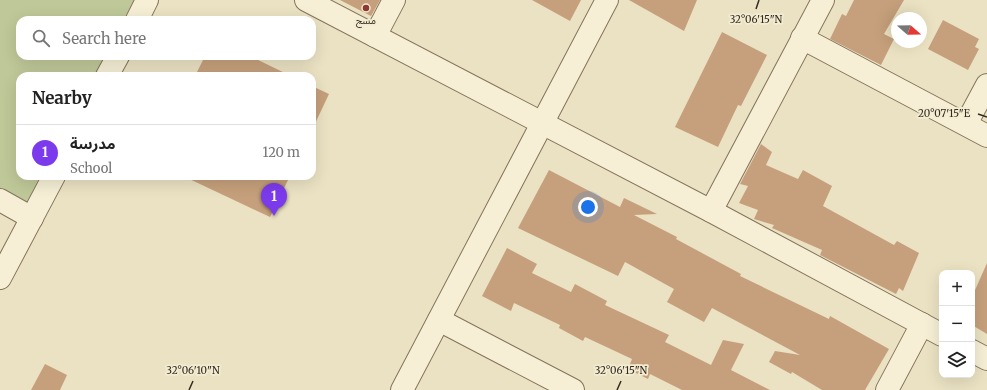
<!DOCTYPE html>
<html lang="en">
<head>
<meta charset="utf-8">
<style>
  :root { --surface:#fff; --page:#f2f2f2; --text:#222; --muted:#767676; --line:#e0e0e0; --accent:#7c3aed }
  body { margin:0; font-family:Merriweather,"Noto Sans Arabic",serif; background:var(--page); color:var(--text) }
  .controls { position:absolute; right:12px; bottom:12px; display:grid; overflow:hidden; border-radius:8px; box-shadow:0 4px 16px #0002 }
  .controls button { width:36px; height:36px; display:grid; place-items:center; padding:0; border:0; border-bottom:1px solid var(--line); background:var(--surface); color:var(--text); font:20px sans-serif }
  .compass { position:absolute; left:891px; top:12px; width:36px; height:36px; border-radius:50%; background:var(--surface); box-shadow:0 4px 16px #0002; rotate:110deg }
  .you { position:absolute; left:588px; top:207px; width:14px; height:14px; margin:-10px; border:3px solid #fff; border-radius:50%; background:#1a73e8; box-shadow:0 0 0 6px #1a73e833 }
  .badge { display:grid; place-items:center; width:26px; height:26px; border-radius:50%; background:var(--accent); color:#fff; font-size:13px; font-weight:700 }
  .pin { position:absolute; translate:-50% -33px; filter:drop-shadow(0 1px 2px #0008) }
  .pin::after { content:''; position:absolute; top:21px; width:14px; height:12px; background:inherit; clip-path:polygon(0 0,100% 0,50% 100%) }
  .list { margin:0; padding:0; list-style:none }
  h2 { display:flex; justify-content:space-between; align-items:center; height:52px; margin:0; padding:0 16px; font-size:17px }
  h2 small { font-size:13px; font-weight:400; color:var(--muted) }
  .list li { display:grid; grid-template-columns:26px 1fr auto; gap:12px; align-items:center; box-sizing:border-box; height:56px; padding:0 16px; border-top:1px solid var(--line) }
  .list b { display:block; font-size:15px; white-space:nowrap }
  .list p { margin:0; font-size:13px; white-space:nowrap; color:var(--muted) }
  .list em { font-size:13px; font-style:normal; color:var(--muted) }
  .icon { flex:none; width:22px; height:22px; fill:none; stroke:currentColor; stroke-width:2; stroke-linecap:round; stroke-linejoin:round }
  .map { position:relative; flex:none; width:987px; height:390px; overflow:hidden }
  .search { position:absolute; background:var(--surface); box-shadow:0 4px 16px #0002; left:16px; top:16px; width:300px; height:44px; display:flex; align-items:center; gap:10px; box-sizing:border-box; padding:0 14px; border-radius:12px; color:var(--muted); font-size:15px }
  .panel { position:absolute; background:var(--surface); box-shadow:0 4px 16px #0002; left:16px; top:72px; width:300px; height:108px; border-radius:12px }
  .map>svg:first-child { display:block }
  .green { fill:#bfc898 }
  .building { fill:#c6a07c }
  .lines { fill:none; stroke-linecap:round; stroke-linejoin:round }
  .minor-casing { stroke:#84745b; stroke-width:24 }
  .minor { stroke:#f6efd6; stroke-width:22 }
  .ticks { fill:none; stroke:#342b1e; stroke-width:1.5 }
  .poi-dot { fill:#8e3630; stroke:#f3ecd2; stroke-width:1.5 }
  .labels { text-anchor:middle; dominant-baseline:central; stroke-width:3.5; stroke-linejoin:round; paint-order:stroke }
  .poi-label { font-size:10px; fill:#342b1e; stroke:#f3ecd2 }
  .ticks-label { font-size:10px; text-anchor:middle; fill:#342b1e; stroke:#f3ecd2; stroke-width:3.5; stroke-linejoin:round; paint-order:stroke }
</style>
</head>
<body>
<div class="map">
<svg width="987" height="390" viewBox="0 0 987 390">
  <rect width="100%" height="100%" fill="#ebe2c3"/>
  <!-- green -->
  <path class="green" d="M 0,0 L 152,0 L 142,20 L 20,20 L 20,56 L 123,56 L 113,76 L 20,76 L 20,176 L 61,176 L 41,213 L 0,192 Z"/>
  <!-- building -->
  <g class="building">
    <path d="M 340,0 L 380,0 L 371,16 Z"/>
    <path d="M 532,0 L 581,0 L 570,21 Z"/>
    <path d="M 629,0 L 697,0 L 684,31 Z"/>
    <path d="M 854,0 L 904,0 L 884,34 L 894,39 L 881,65 L 830,39 L 842,14 L 846,16 Z"/>
    <path d="M 943,20 L 979,39 L 975,47 L 979,49 L 968,70 L 928,49 Z"/>
    <path d="M 722,32 L 767,55 L 741,106 L 738,105 L 718,147 L 675,127 Z"/>
    <path d="M 205,56 L 250,56 L 291,76 L 195,76 Z"/>
    <path d="M 312,86 L 329,94 L 312,130 Z"/>
    <path d="M 761,144 L 772,152 L 766,165 L 798,179 L 803,170 L 832,186 L 823,206 L 894,245 L 897,241 L 919,253 L 903,291 L 899,288 L 896,294 L 820,255 L 822,250 L 772,228 L 774,225 L 754,219 L 758,210 L 739,203 L 748,186 L 740,184 Z"/>
    <path d="M 549,170 L 620,207 L 624,198 L 657,214 L 634,215 L 677,237 L 676,239 L 741,274 L 740,276 L 829,319 L 830,316 L 889,349 L 865,390 L 822,390 L 792,372 L 791,374 L 769,362 L 775,351 L 800,355 L 712,308 L 704,322 L 667,302 L 674,289 L 625,262 L 618,276 L 518,228 Z"/>
    <path d="M 183,176 L 290,176 L 270,217 Z"/>
    <path d="M 507,248 L 537,264 L 532,273 L 571,292 L 575,284 L 607,301 L 605,305 L 669,335 L 665,342 L 711,365 L 723,340 L 744,344 L 731,370 L 770,390 L 682,390 L 650,374 L 648,379 L 628,369 L 632,359 L 585,337 L 583,341 L 559,328 L 560,325 L 514,303 L 511,311 L 482,296 Z"/>
    <path d="M 987,263 L 987,334 L 972,325 L 972,297 Z"/>
    <path d="M 45,364 L 67,375 L 60,390 L 31,390 Z"/>
  </g>
  <g class="lines">
    <defs>
      <g id="minor">
        <path d="M 306,0 L 711,211 L 942,335"/>
        <path d="M 137,20 L 147,0"/>
        <path d="M 375,36 L 394,0"/>
        <path d="M 802,38 L 987,136"/>
        <path d="M 107,76 L 118,56"/>
        <path d="M 966,124 L 987,85"/>
        <path d="M 0,200 L 32,218"/>
        <path d="M 711,211 L 823,0"/>
        <path d="M 0,278 L 54,176"/>
        <path d="M 439,320 L 573,390"/>
        <path d="M 972,351 L 987,359"/>
        <path d="M 402,390 L 607,0"/>
        <path d="M 887,390 L 922,324"/>
      </g>
    </defs>
    <!-- minor casing -->
    <use href="#minor" class="minor-casing"/>
    <!-- minor -->
    <use href="#minor" class="minor"/>
  </g>
  <!-- ticks -->
  <path class="ticks" d="M 756,9 L 759,0M 978,114 L 987,117M 189,390 L 193,381M 617,390 L 621,381"/>
  <!-- markers -->
  <circle class="poi-dot" cx="366" cy="8" r="4"/>
  <g class="labels">
    <!-- poi labels -->
    <g class="poi-label">
      <text x="366" y="20">مسج</text>
    </g>
  </g>
  <g class="ticks-label">
    <text x="756" y="23">32°06'15"N</text>
    <text x="944" y="117">20°07'15"E</text>
    <text x="193" y="374">32°06'10"N</text>
    <text x="621" y="374">32°06'15"N</text>
  </g>
</svg>
<div class="controls">
<button>+</button>
<button>−</button>
<button><svg class="icon" aria-label="layers" viewBox="0 0 24 24"><path d="M12 4l9 5-9 5-9-5zM3 14l9 5 9-5"/></svg></button>
</div>
<svg class="compass" viewBox="-18 -18 36 36"><path d="M0-13l5 13h-10z" fill="#e53935"/><path d="M0 13l5-13h-10z" fill="#767676"/></svg>
<div class="you"></div>
<div class="pin badge" style="left:274px;top:216px">1</div>
<div class="search"><svg class="icon" aria-label="search" viewBox="0 0 24 24"><circle cx="10" cy="10" r="6"/><path d="M15 15l6 6"/></svg>Search here</div>
<section class="panel">
<h2>Nearby<small></small></h2>
<ul class="list">
<li><span class="badge">1</span><div><b>مدرسة</b><p>School</p></div><em>120 m</em></li>
</ul>
</section>
</div>
</body>
</html>
